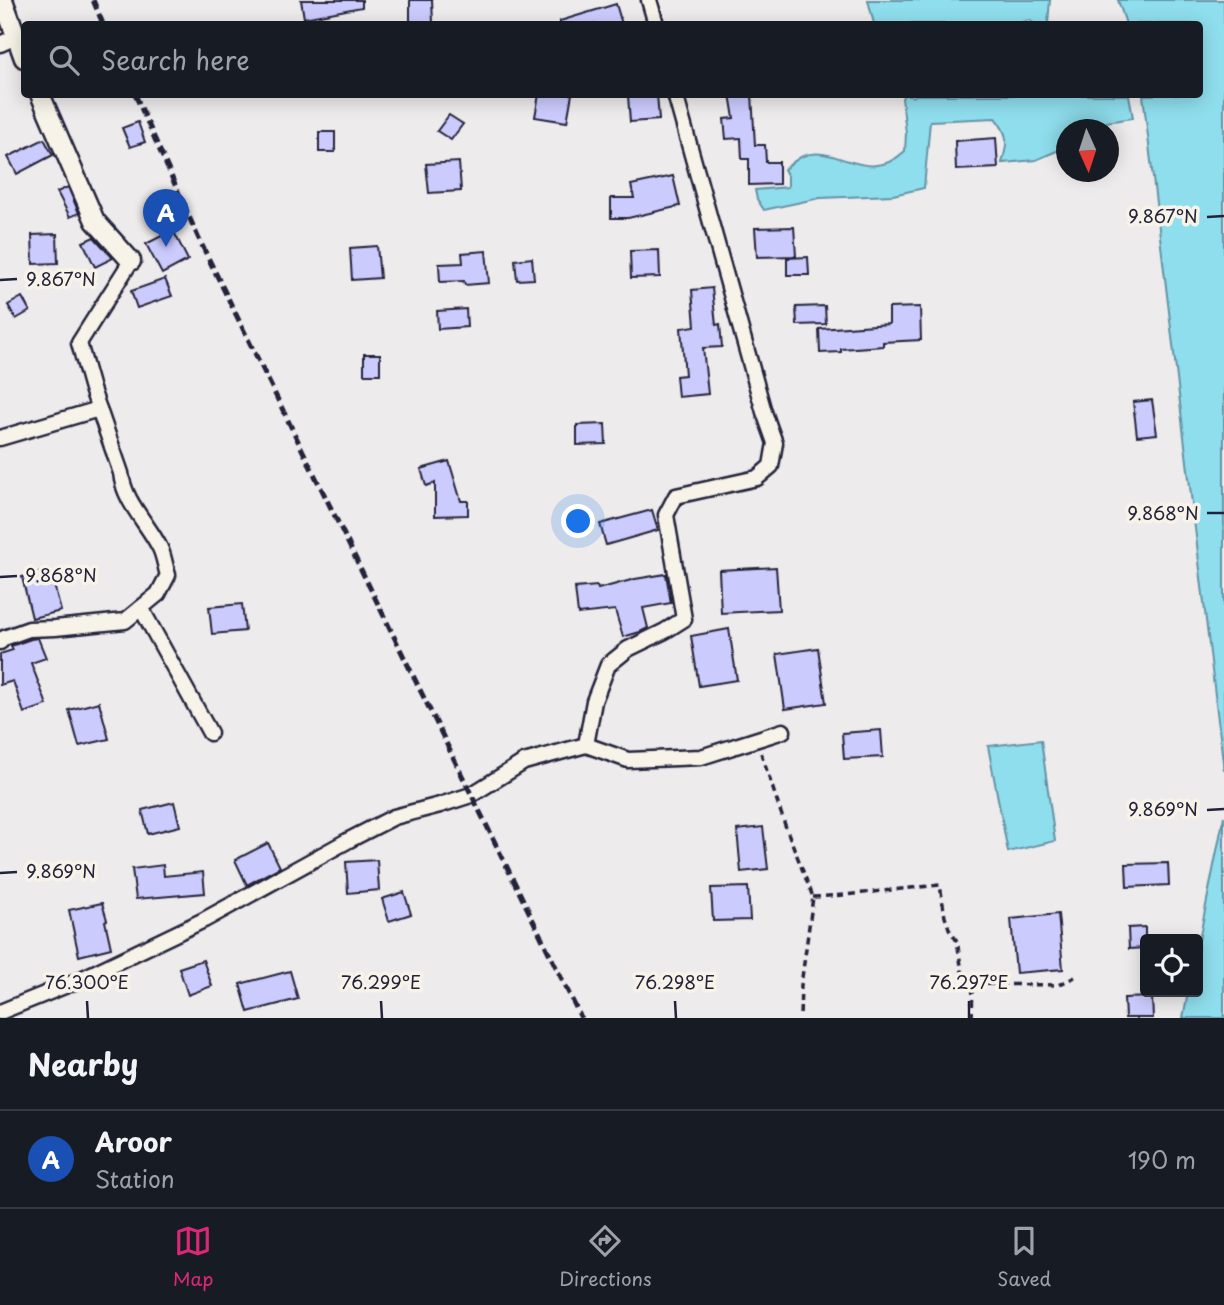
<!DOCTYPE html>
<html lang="en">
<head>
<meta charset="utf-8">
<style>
  :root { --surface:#171b24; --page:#20242c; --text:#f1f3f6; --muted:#9ea1a6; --line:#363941; --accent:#db2777 }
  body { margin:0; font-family:"Playpen Sans",sans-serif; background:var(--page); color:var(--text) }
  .controls { position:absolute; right:21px; bottom:21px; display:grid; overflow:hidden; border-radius:7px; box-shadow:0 4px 18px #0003 }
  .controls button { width:63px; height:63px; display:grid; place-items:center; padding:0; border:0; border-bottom:2px solid var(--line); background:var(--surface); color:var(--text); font:35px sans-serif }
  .compass { position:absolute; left:1056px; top:119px; width:63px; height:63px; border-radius:50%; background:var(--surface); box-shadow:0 4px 18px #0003; rotate:177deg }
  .you { position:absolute; left:579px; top:522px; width:24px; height:24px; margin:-18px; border:5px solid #fff; border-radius:50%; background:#1a73e8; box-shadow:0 0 0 10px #1a73e833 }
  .badge { display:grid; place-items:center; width:46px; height:46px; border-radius:50%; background:var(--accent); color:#fff; font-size:23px; font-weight:700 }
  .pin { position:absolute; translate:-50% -58px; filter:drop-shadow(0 2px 4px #0008) }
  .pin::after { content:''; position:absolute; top:37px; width:24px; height:21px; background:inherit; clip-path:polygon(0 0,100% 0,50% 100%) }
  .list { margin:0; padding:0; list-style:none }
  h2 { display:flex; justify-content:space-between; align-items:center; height:91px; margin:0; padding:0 28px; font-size:30px }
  h2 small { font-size:23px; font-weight:400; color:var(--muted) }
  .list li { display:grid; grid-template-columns:46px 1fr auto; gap:21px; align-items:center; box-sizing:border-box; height:98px; padding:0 28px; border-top:2px solid var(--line) }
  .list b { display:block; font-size:26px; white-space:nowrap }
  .list p { margin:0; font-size:23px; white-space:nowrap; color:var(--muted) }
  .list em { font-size:23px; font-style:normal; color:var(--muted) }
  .icon { flex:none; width:38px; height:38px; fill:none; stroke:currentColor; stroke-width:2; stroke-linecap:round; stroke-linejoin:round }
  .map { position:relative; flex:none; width:1224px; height:1018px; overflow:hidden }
  .search { position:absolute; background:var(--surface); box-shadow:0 4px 18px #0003; left:21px; right:21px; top:21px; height:77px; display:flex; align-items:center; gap:18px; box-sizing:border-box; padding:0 24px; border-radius:7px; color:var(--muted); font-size:26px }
  .sheet { height:189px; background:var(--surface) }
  nav { display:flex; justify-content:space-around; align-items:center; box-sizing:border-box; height:98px; border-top:2px solid var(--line); background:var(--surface); font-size:19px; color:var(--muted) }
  nav a { display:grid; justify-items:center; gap:4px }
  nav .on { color:var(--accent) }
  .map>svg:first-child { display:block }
  .water { fill:#8fdeed; stroke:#6393a6; stroke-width:2 }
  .building { fill:#cccbfe; stroke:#22223b; stroke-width:2 }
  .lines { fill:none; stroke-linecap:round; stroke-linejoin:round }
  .minor-casing { stroke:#22223b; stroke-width:19 }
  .tertiary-casing { stroke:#22223b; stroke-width:23 }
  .path { stroke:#22223b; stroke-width:3.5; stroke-dasharray:7 5; stroke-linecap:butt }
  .minor { stroke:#f7f3e8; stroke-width:14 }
  .tertiary { stroke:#f7f3e8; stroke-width:18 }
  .rail { stroke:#22223b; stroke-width:5; stroke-dasharray:10 5; stroke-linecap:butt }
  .ticks { fill:none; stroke:#22223b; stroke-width:2.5 }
  .ticks-label { font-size:18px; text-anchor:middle; fill:#22223b; stroke:#f7f3e8; stroke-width:7; stroke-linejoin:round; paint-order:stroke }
</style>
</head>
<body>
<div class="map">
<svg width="1224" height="1018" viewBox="0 0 1224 1018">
  <rect width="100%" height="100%" fill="#eeebec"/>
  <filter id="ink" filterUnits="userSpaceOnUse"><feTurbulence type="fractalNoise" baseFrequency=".0143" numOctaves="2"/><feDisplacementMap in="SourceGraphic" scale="14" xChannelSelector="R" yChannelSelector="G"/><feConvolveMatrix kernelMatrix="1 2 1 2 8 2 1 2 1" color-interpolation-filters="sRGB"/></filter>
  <g filter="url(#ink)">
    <!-- water -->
    <g class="water">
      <path d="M 868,0 L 1050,0 L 1048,24 L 1035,24 L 1029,20 L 1017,24 L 874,24 Z"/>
      <path d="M 1118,0 L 1224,0 L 1224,770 L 1143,95 L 1200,94 L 1200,24 L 1126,24 Z"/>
      <path d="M 916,95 L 1129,95 L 1133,118 L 1106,122 L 1106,129 L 1066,130 L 1066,147 L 1036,160 L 1002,163 C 1008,143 1009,134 995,118 L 930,121 L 924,188 L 893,195 L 820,198 L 764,210 L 757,199 L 755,190 L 788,187 L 788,177 L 784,169 C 790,165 796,159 803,156 C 836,143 867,187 905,151 L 906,133 L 902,98 L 904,95 L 910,95 L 913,97 Z"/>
      <path d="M 1041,740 L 1055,841 L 1008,852 L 988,746 Z"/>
      <path d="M 1224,816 L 1224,1018 L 1183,1018 L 1188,992 L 1198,992 L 1198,945 Z"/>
    </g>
    <!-- building -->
    <g class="building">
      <path d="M 301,0 L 362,0 L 362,7 L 304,18 Z"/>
      <path d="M 410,0 L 432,0 L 433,23 L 410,24 Z"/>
      <path d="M 616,4 L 622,24 L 560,24 L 560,21 Z"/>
      <path d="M 539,94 L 572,94 L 567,122 L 535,117 Z"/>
      <path d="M 657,94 L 659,120 L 630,122 L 628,96 Z"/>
      <path d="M 730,94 L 752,94 L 755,145 L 765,145 L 766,162 L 779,162 L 779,184 L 749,185 L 749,159 L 742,159 L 741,138 L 726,139 L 724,119 L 734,118 Z"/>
      <path d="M 449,115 L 463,124 L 451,140 L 437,131 Z"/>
      <path d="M 138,122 L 145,142 L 130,147 L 122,128 Z"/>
      <rect x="319" y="132" width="16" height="20"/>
      <path d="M 996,138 L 998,168 L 956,170 L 955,141 Z"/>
      <path d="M 44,139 L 53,155 L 17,174 L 8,157 Z"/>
      <path d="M 459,162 L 461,191 L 429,193 L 426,164 Z"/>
      <path d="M 673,176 L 680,206 L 628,218 L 611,218 L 611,198 L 634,198 L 631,185 Z"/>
      <path d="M 68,187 L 79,213 L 70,217 L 57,192 Z"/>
      <path d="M 794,227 L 796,256 L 757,257 L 755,228 Z"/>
      <path d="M 173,230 L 188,260 L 162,274 L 146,244 Z"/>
      <path d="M 57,234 L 58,263 L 33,264 L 32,235 Z"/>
      <path d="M 94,237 L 113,258 L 95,267 L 83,242 Z"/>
      <path d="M 377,246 L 380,278 L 352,280 L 350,248 Z"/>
      <path d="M 659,250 L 660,277 L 631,278 L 630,251 Z"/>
      <path d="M 486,251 L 489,283 L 465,285 L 464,281 L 440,282 L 439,264 L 463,263 L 462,253 Z"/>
      <path d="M 808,257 L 809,275 L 787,275 L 787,258 Z"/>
      <path d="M 532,258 L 534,279 L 517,280 L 515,260 Z"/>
      <path d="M 165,279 L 172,296 L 137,308 L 131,291 Z"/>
      <path d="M 712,288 L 716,325 L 720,324 L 722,347 L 703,348 L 708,394 L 678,397 L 676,376 L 685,375 L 681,328 L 695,326 L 692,290 Z"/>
      <path d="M 22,297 L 30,311 L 16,319 L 8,305 Z"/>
      <path d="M 825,306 L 826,324 L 797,325 L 796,307 Z"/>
      <path d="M 920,307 L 921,340 L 883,342 L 883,346 L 841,349 L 841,352 L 820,353 L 819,329 L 889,324 L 889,308 Z"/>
      <path d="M 466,309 L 467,327 L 438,329 L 437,311 Z"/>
      <rect x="364" y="354" width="16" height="20"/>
      <path d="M 1152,400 L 1157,434 L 1137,436 L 1133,402 Z"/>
      <path d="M 605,424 L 606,444 L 577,445 L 577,425 Z"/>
      <path d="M 449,461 L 461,501 L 468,501 L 468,515 L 435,516 L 435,483 L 426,486 L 421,469 Z"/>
      <path d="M 652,510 L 658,530 L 606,545 L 600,524 Z"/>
      <path d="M 776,567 L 779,610 L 721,613 L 719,570 Z"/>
      <path d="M 50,570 L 61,611 L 32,618 L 22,577 Z"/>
      <path d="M 666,574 L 671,603 L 643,608 L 648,628 L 640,632 L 623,637 L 615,610 L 578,614 L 575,588 L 597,586 L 598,589 L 635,579 Z"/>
      <path d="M 242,604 L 245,631 L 212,634 L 209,607 Z"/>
      <path d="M 729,629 L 737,680 L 699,686 L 691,636 Z"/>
      <path d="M 38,638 L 46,658 L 31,663 L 47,705 L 24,713 L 13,681 L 0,685 L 0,654 L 13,650 L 11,646 L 31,639 Z"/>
      <path d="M 818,648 L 826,703 L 785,709 L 777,654 Z"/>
      <path d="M 99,702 L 109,739 L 79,746 L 69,710 Z"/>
      <path d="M 881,730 L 883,757 L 844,759 L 842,733 Z"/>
      <path d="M 174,802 L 180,826 L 148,834 L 142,810 Z"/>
      <path d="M 763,827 L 768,869 L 741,872 L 737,830 Z"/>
      <path d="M 268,843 L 280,867 L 247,885 L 235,860 Z"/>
      <path d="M 377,860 L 379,890 L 348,893 L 346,862 Z"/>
      <path d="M 1168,863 L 1169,885 L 1127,887 L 1126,864 Z"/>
      <path d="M 163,865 L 164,876 L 203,872 L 205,893 L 136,899 L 132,869 Z"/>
      <path d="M 748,887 L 750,920 L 713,921 L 711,888 Z"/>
      <path d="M 404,892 L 411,914 L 389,921 L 382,899 Z"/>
      <path d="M 102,903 L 107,920 L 105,921 L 111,948 L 79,956 L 69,910 Z"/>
      <path d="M 1058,914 L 1063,969 L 1016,973 L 1011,919 Z"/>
      <path d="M 1145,927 L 1145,948 L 1129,949 L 1128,928 Z"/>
      <path d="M 203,960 L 212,986 L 188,995 L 179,968 Z"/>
      <path d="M 290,971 L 298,999 L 248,1012 L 240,984 Z"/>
      <path d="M 1152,997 L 1153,1018 L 1125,1018 L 1124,998 Z"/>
    </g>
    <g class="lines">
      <defs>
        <g id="minor">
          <path d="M 649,0 L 656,24"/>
          <path d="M 0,44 L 16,37"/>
          <path d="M 0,438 L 99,409"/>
          <path d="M 141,608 L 210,733"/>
          <path d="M 0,642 L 4,638 L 29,629 L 55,628 L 125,621 L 158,594 L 168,575 C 165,566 164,556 160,548 C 147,522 124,502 121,473 L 92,389 L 79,343 L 131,261"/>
          <path d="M 586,745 L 594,701 L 608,665 L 628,649 L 665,631 L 684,619 L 666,515 L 676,496 L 757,478 L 771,466 L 775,443 L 764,412 L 675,94"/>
          <path d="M 0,1012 L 77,981 L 204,920 L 349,840 L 394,817 L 440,805 L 471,795 L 524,762 L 586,745 L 628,760 L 701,757 L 783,731"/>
        </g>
        <g id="tertiary">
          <path d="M 3,0 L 24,58"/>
          <path d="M 40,94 L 95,221 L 131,261"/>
        </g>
      </defs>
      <!-- minor casing -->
      <use href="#minor" class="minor-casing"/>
      <!-- tertiary casing -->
      <use href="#tertiary" class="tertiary-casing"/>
      <!-- path -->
      <g class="path">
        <path d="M 761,753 L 785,825 L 813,897 L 801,985 L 800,1018"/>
        <path d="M 813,897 C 855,895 897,889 940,885 L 945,917 L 950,931 L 957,941 L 962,971 L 973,984"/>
        <path d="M 972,1018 L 973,984 L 1058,985 L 1075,977"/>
      </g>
      <!-- minor -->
      <use href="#minor" class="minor"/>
      <!-- tertiary -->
      <use href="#tertiary" class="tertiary"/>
      <!-- rail -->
      <g class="rail">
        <path d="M 93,0 L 103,24"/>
        <path d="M 135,94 L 198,237 L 581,1018"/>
      </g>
    </g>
  </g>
  <!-- ticks -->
  <path class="ticks" d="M 1207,217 L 1224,216M 0,280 L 17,279M 1207,513 L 1224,513M 0,577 L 17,576M 1207,810 L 1224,809M 0,873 L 17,872M 87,1001 L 88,1018M 381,1001 L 382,1018M 675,1001 L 676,1018M 969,1001 L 969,1018"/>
  <g class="ticks-label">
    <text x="1163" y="223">9.867°N</text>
    <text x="61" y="286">9.867°N</text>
    <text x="1163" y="520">9.868°N</text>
    <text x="61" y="582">9.868°N</text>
    <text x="1163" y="816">9.869°N</text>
    <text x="61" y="878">9.869°N</text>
    <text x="87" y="989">76.300°E</text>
    <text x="381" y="989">76.299°E</text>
    <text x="675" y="989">76.298°E</text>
    <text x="969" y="989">76.297°E</text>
  </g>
</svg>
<div class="controls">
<button><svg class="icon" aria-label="locate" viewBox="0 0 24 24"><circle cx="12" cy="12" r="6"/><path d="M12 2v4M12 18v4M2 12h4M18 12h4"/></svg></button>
</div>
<svg class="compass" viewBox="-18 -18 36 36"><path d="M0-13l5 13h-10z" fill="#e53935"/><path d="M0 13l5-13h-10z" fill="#9ea1a6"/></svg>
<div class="you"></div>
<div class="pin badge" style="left:166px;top:247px;background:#1a4fb4">A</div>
<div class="search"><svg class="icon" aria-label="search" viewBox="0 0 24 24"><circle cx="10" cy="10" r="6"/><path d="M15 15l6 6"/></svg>Search here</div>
</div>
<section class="sheet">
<h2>Nearby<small></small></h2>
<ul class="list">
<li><span class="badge" style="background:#1a4fb4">A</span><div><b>Aroor</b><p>Station</p></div><em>190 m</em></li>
</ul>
</section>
<nav>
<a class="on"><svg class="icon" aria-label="map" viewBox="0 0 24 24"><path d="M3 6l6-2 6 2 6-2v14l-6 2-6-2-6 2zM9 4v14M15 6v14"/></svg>Map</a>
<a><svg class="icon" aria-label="directions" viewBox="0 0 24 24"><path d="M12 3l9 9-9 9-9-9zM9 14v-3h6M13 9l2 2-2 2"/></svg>Directions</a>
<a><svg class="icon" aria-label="saved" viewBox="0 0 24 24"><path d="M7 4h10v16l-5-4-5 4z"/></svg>Saved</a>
</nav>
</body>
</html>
